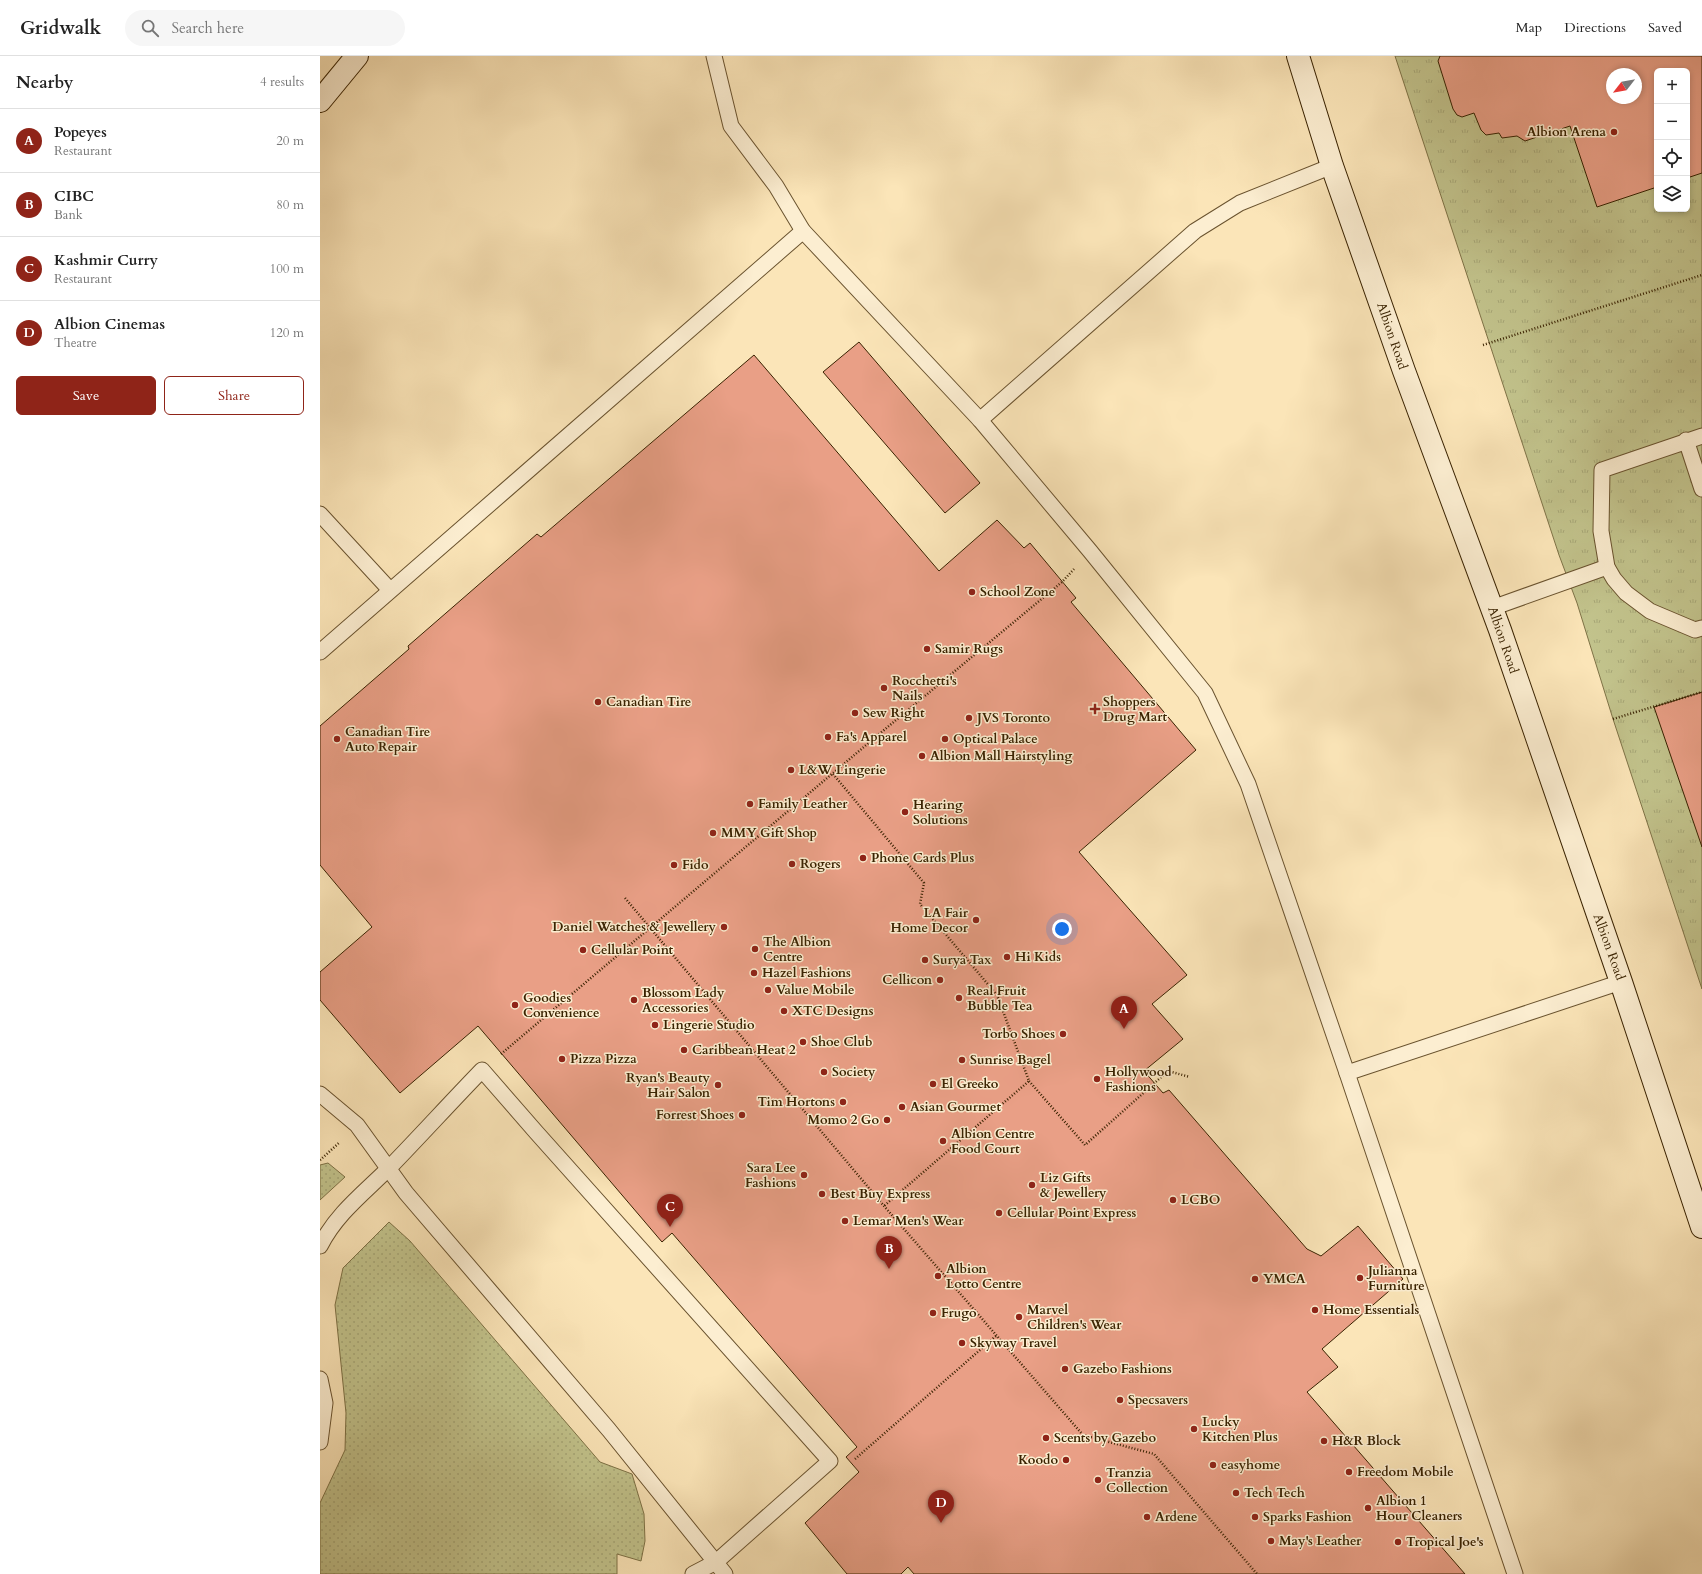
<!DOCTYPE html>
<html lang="en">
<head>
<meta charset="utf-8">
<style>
  :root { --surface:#fff; --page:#f6f6f6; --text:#222; --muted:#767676; --line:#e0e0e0; --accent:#8f2418 }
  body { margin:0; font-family:Cardo,serif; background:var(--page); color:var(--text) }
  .controls { position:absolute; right:12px; top:12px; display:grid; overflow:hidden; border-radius:6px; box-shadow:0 2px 6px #0003 }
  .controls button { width:36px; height:36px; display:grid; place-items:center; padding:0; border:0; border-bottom:1px solid var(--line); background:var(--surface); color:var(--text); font:20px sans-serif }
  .compass { position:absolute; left:1286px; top:12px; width:36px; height:36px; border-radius:50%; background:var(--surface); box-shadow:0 2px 6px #0003; rotate:239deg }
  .you { position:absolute; left:742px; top:873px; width:14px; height:14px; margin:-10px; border:3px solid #fff; border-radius:50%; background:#1a73e8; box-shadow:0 0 0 6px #1a73e833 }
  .badge { display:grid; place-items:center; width:26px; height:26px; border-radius:50%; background:var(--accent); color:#fff; font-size:13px; font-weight:700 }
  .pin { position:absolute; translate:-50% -33px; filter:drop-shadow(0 1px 2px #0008) }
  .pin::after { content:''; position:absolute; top:21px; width:14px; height:12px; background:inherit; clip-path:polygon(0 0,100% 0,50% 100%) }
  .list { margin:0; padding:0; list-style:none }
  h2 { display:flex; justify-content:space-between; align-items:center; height:52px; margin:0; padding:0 16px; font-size:17px }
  h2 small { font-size:13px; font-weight:400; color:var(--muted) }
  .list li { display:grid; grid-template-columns:26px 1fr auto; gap:12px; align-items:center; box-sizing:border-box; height:64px; padding:0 16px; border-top:1px solid var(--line) }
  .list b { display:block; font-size:15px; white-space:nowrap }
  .list p { margin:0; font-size:13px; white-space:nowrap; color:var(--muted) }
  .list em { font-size:13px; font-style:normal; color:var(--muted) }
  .actions { display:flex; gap:8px; padding:12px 16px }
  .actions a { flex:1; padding:9px 0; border:1px solid var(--accent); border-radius:6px; text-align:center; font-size:14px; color:var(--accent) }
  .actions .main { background:var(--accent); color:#fff }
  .icon { flex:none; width:22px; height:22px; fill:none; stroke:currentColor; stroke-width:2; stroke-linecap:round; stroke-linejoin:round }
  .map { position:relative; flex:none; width:1382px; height:1518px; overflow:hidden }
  header { display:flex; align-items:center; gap:24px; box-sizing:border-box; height:56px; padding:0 20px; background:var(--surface); border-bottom:1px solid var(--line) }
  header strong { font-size:19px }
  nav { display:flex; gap:22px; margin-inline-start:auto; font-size:14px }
  .search { width:280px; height:36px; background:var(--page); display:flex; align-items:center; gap:10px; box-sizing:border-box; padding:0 14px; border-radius:22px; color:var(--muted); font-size:15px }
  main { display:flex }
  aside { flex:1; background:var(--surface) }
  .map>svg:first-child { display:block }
  .grass { fill:url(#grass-dots); stroke:#7e7246 }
  .park { fill:url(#park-tufts); stroke:#7e7246; fill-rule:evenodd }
  .building { fill:#e99f86; stroke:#392201; fill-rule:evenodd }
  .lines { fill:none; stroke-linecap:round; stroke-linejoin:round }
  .lane-casing { stroke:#6a532f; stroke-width:17 }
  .secondary-casing { stroke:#392201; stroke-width:24 }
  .path { stroke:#392201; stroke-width:2.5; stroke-dasharray:1 2; stroke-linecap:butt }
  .lane { stroke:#fceed1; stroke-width:15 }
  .secondary { stroke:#fceed1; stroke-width:22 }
  .poi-dot { fill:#8f2418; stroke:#fceed1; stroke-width:1.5 }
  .labels { text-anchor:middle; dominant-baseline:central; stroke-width:3; stroke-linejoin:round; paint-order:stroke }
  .poi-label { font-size:13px; font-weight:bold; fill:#392201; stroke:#fceed1; text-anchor:start }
  .street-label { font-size:13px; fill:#392201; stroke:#fceed1 }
</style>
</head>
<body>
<header>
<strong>Gridwalk</strong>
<div class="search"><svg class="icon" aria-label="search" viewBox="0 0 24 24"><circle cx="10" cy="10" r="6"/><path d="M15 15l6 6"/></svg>Search here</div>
<nav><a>Map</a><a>Directions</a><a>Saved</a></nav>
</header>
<main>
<aside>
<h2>Nearby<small>4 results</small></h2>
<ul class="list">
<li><span class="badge">A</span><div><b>Popeyes</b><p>Restaurant</p></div><em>20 m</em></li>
<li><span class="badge">B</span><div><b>CIBC</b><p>Bank</p></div><em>80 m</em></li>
<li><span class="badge">C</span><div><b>Kashmir Curry</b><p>Restaurant</p></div><em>100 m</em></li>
<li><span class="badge">D</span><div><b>Albion Cinemas</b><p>Theatre</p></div><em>120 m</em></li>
</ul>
<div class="actions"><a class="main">Save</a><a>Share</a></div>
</aside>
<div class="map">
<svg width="1382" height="1518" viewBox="0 0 1382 1518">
  <defs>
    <pattern id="grass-dots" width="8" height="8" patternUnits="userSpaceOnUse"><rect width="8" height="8" fill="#c2c38c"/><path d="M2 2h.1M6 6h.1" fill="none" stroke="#a7a777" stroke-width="1.8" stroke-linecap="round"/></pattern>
    <pattern id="park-tufts" width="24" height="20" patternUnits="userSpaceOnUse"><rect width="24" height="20" fill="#c2c38c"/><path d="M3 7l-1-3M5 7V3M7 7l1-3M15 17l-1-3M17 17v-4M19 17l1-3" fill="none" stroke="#a7a777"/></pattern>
  </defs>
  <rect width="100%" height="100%" fill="#fbe5b8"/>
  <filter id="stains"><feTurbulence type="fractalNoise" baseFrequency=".005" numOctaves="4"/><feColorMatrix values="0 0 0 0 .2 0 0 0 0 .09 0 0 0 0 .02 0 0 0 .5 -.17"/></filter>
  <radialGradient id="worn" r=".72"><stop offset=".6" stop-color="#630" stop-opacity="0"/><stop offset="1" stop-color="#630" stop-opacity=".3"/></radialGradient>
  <!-- grass -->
  <g class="grass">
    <path d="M 8,1107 L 25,1121 L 0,1144 L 0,1109 Z"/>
    <path d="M 69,1166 L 90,1185 L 280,1406 L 312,1418 L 324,1458 L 325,1485 L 321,1505 L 297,1498 L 297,1518 L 0,1518 L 0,1447 L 25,1394 L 26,1357 L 15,1249 L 23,1212 Z"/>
  </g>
  <!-- park -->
  <path class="park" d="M 1075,0 L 1382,0 L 1382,933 L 1293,663 L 1257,547 L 1239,499 ZM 1337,15 L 1367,15 L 1367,153 L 1337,153 ZM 1292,18 L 1316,18 L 1316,42 L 1292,42 Z"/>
  <!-- building -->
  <g class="building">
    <path d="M 1120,0 L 1382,0 L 1382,117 L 1367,122 L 1367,15 L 1337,15 L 1337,131 L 1277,151 L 1250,70 L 1205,85 L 1197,80 L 1182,82 L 1179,77 L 1166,79 L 1161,74 L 1154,57 L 1142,61 L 1137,59 L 1133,53 L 1118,5 ZM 1292,18 L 1316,18 L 1316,42 L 1292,42 Z"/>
    <path d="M 539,286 L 660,427 L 625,457 L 503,316 Z"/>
    <path d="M 434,299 L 619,515 L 677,464 L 704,492 L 710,487 L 756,542 L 751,546 L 876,694 L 759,796 L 867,919 L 832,948 L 863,983 L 824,1015 L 843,1037 L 849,1034 L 987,1193 L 1001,1200 L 1038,1170 L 1083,1223 L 1002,1293 L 1018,1311 L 987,1336 L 1145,1518 L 594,1518 L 588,1511 L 581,1518 L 527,1518 L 485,1467 L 539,1416 L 526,1401 L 537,1391 L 352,1177 L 342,1186 L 158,970 L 80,1037 L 0,944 L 0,916 L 52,871 L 0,809 L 0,670 L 89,593 L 88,590 L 217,478 L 221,481 Z"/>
    <path d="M 1382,636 L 1382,791 L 1334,651 Z"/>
  </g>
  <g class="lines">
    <defs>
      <g id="lane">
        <path d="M 394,0 L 411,70 L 456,130 L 483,175 L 660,364 L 770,495 L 885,637 L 928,728 L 1027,1017 L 1195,1518"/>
        <path d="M 660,364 L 875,175 L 920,147 L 1012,110"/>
        <path d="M 1382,380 L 1282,414 L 1281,475 L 1287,511 L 1294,523 L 1306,537 L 1330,555 L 1375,574 L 1382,572"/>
        <path d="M 1366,384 L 1382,433"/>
        <path d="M 0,458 L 70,534"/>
        <path d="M 1172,552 L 1287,511"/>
        <path d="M 0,596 L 483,175"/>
        <path d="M 1027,1017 L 1301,926"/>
        <path d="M 0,1038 L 37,1069 L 86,1137 L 289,1374 L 405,1518"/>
        <path d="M 0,1190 C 17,1157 44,1137 70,1111 C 101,1079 131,1046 162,1014 L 216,1076 L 510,1405 L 396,1506 L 373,1518"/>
        <path d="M 0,1323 L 5,1347 L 0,1386"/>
      </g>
      <g id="secondary">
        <path d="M 978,0 L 1012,110 L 1084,315 L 1180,574 L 1301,926 L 1382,1171"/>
        <path d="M 0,45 L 37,0"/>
      </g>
    </defs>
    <!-- lane casing -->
    <use href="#lane" class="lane-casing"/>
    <!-- secondary casing -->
    <use href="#secondary" class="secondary-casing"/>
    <!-- path -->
    <g class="path">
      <path d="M 1163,289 L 1382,219"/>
      <path d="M 1293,663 L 1382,636"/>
      <path d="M 513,718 L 604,827 L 600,848 L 677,939 L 709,1025 L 564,1150"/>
      <path d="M 305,842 L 564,1150 L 763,1379 L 834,1398 L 937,1518"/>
      <path d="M 181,998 L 558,679 L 742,526 L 754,513"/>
      <path d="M 709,1025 L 765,1089 L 848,1015 L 870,1021"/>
      <path d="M 0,1104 L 20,1086"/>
      <path d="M 535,1403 L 676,1280"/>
    </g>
    <!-- lane -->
    <use href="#lane" class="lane"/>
    <!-- secondary -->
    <use href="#secondary" class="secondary"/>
  </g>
  <!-- markers -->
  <g class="poi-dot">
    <circle cx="1294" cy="76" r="4"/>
    <circle cx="652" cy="536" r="4"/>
    <circle cx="607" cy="593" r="4"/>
    <circle cx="564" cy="632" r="4"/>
    <circle cx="278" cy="646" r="4"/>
    <path d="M773 647h4v4h4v4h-4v4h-4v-4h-4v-4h4z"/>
    <circle cx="535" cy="657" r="4"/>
    <circle cx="649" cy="662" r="4"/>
    <circle cx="508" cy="681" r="4"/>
    <circle cx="17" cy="683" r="4"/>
    <circle cx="625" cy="683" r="4"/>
    <circle cx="602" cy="700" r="4"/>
    <circle cx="471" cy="714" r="4"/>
    <circle cx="430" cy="748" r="4"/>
    <circle cx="585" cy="756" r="4"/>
    <circle cx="393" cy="777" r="4"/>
    <circle cx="543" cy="802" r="4"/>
    <circle cx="472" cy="808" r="4"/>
    <circle cx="354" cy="809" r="4"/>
    <circle cx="656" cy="864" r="4"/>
    <circle cx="404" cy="871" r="4"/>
    <circle cx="435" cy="893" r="4"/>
    <circle cx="263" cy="894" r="4"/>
    <circle cx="687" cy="901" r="4"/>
    <circle cx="605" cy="904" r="4"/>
    <circle cx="434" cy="917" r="4"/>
    <circle cx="620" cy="924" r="4"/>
    <circle cx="448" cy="934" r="4"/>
    <circle cx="639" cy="942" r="4"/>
    <circle cx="314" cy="944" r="4"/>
    <circle cx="195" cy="949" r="4"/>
    <circle cx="464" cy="955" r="4"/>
    <circle cx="335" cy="969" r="4"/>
    <circle cx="743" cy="978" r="4"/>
    <circle cx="483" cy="986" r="4"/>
    <circle cx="364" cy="994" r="4"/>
    <circle cx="242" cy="1003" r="4"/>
    <circle cx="642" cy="1004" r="4"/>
    <circle cx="504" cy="1016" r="4"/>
    <circle cx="777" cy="1023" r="4"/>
    <circle cx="613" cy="1028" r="4"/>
    <circle cx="398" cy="1029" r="4"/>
    <circle cx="523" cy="1046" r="4"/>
    <circle cx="582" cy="1051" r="4"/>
    <circle cx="422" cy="1059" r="4"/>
    <circle cx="567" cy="1064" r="4"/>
    <circle cx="623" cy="1085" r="4"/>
    <circle cx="484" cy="1119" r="4"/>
    <circle cx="712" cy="1129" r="4"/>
    <circle cx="502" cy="1138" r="4"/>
    <circle cx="853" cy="1144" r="4"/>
    <circle cx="679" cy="1157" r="4"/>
    <circle cx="525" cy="1165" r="4"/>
    <circle cx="618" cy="1220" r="4"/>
    <circle cx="1040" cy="1222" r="4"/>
    <circle cx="935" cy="1223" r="4"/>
    <circle cx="995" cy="1254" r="4"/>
    <circle cx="613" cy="1257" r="4"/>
    <circle cx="699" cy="1261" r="4"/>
    <circle cx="642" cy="1287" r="4"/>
    <circle cx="745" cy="1313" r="4"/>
    <circle cx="800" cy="1344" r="4"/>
    <circle cx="874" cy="1373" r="4"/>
    <circle cx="726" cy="1382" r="4"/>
    <circle cx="1004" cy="1385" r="4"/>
    <circle cx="746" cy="1404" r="4"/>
    <circle cx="893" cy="1409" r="4"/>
    <circle cx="1029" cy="1416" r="4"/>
    <circle cx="778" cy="1424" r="4"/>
    <circle cx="916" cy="1437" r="4"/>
    <circle cx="1048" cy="1452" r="4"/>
    <circle cx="827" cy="1461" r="4"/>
    <circle cx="935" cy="1461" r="4"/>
    <circle cx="951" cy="1485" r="4"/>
    <circle cx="1078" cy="1486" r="4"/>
  </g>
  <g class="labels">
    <!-- poi labels -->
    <g class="poi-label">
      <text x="1286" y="76" text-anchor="end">Albion Arena</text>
      <text x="660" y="536">School Zone</text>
      <text x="615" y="593">Samir Rugs</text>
      <text x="572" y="625">Rocchetti's<tspan x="572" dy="15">Nails</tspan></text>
      <text x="286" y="646">Canadian Tire</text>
      <text x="783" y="646">Shoppers<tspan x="783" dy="15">Drug Mart</tspan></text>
      <text x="543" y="657">Sew Right</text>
      <text x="657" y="662">JVS Toronto</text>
      <text x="25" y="676">Canadian Tire<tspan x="25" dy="15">Auto Repair</tspan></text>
      <text x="516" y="681">Fa's Apparel</text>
      <text x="633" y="683">Optical Palace</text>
      <text x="610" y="700">Albion Mall Hairstyling</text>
      <text x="479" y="714">L&amp;W Lingerie</text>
      <text x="438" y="748">Family Leather</text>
      <text x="593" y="749">Hearing<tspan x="593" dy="15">Solutions</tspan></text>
      <text x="401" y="777">MMY Gift Shop</text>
      <text x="551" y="802">Phone Cards Plus</text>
      <text x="480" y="808">Rogers</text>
      <text x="362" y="809">Fido</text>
      <text x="648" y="857" text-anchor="end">LA Fair<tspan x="648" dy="15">Home Decor</tspan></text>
      <text x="396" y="871" text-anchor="end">Daniel Watches &amp; Jewellery</text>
      <text x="443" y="886">The Albion<tspan x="443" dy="15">Centre</tspan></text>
      <text x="271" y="894">Cellular Point</text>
      <text x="695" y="901">Hi Kids</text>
      <text x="613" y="904">Surya Tax</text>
      <text x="442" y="917">Hazel Fashions</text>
      <text x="612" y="924" text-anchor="end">Cellicon</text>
      <text x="456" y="934">Value Mobile</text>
      <text x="647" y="935">Real Fruit<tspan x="647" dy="15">Bubble Tea</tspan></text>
      <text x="322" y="937">Blossom Lady<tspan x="322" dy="15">Accessories</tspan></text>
      <text x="203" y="942">Goodies<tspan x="203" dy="15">Convenience</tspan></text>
      <text x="472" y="955">XTC Designs</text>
      <text x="343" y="969">Lingerie Studio</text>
      <text x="735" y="978" text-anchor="end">Torbo Shoes</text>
      <text x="491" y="986">Shoe Club</text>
      <text x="372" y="994">Caribbean Heat 2</text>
      <text x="250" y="1003">Pizza Pizza</text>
      <text x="650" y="1004">Sunrise Bagel</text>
      <text x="512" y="1016">Society</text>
      <text x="785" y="1016">Hollywood<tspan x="785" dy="15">Fashions</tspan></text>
      <text x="390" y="1022" text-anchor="end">Ryan's Beauty<tspan x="390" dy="15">Hair Salon</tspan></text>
      <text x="621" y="1028">El Greeko</text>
      <text x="515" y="1046" text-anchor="end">Tim Hortons</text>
      <text x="590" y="1051">Asian Gourmet</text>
      <text x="414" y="1059" text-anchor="end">Forrest Shoes</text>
      <text x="559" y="1064" text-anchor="end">Momo 2 Go</text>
      <text x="631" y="1078">Albion Centre<tspan x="631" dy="15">Food Court</tspan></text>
      <text x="476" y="1112" text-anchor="end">Sara Lee<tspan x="476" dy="15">Fashions</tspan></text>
      <text x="720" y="1122">Liz Gifts<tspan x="720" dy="15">&amp; Jewellery</tspan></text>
      <text x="510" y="1138">Best Buy Express</text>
      <text x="861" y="1144">LCBO</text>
      <text x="687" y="1157">Cellular Point Express</text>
      <text x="533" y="1165">Lemar Men's Wear</text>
      <text x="626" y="1213">Albion<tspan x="626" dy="15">Lotto Centre</tspan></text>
      <text x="1048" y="1215">Julianna<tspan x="1048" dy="15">Furniture</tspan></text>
      <text x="943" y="1223">YMCA</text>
      <text x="707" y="1254">Marvel<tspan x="707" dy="15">Children's Wear</tspan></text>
      <text x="1003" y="1254">Home Essentials</text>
      <text x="621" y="1257">Frugo</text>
      <text x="650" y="1287">Skyway Travel</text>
      <text x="753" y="1313">Gazebo Fashions</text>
      <text x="808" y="1344">Specsavers</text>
      <text x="882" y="1366">Lucky<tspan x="882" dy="15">Kitchen Plus</tspan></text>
      <text x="734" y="1382">Scents by Gazebo</text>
      <text x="1012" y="1385">H&amp;R Block</text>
      <text x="738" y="1404" text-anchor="end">Koodo</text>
      <text x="901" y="1409">easyhome</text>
      <text x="1037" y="1416">Freedom Mobile</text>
      <text x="786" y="1417">Tranzia<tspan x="786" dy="15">Collection</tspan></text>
      <text x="924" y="1437">Tech Tech</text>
      <text x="1056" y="1445">Albion 1<tspan x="1056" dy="15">Hour Cleaners</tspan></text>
      <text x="835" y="1461">Ardene</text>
      <text x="943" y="1461">Sparks Fashion</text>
      <text x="959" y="1485">May's Leather</text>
      <text x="1086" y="1486">Tropical Joe's</text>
    </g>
    <!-- street labels -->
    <g class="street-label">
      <text transform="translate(1072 280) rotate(71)">Albion Road</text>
      <text transform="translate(1183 584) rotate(71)">Albion Road</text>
      <text transform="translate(1289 891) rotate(70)">Albion Road</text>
    </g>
  </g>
  <rect width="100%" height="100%" filter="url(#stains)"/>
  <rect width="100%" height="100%" fill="url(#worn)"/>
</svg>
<div class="controls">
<button>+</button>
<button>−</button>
<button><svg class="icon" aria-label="locate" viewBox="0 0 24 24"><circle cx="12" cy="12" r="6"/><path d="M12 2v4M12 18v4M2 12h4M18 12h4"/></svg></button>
<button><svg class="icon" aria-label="layers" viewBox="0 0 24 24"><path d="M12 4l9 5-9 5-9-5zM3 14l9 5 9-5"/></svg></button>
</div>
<svg class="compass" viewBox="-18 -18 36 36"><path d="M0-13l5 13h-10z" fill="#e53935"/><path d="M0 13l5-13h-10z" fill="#767676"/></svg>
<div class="you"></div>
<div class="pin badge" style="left:804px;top:973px">A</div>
<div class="pin badge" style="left:569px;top:1213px">B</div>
<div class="pin badge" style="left:350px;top:1171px">C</div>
<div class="pin badge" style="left:621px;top:1467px">D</div>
</div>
</main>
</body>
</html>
